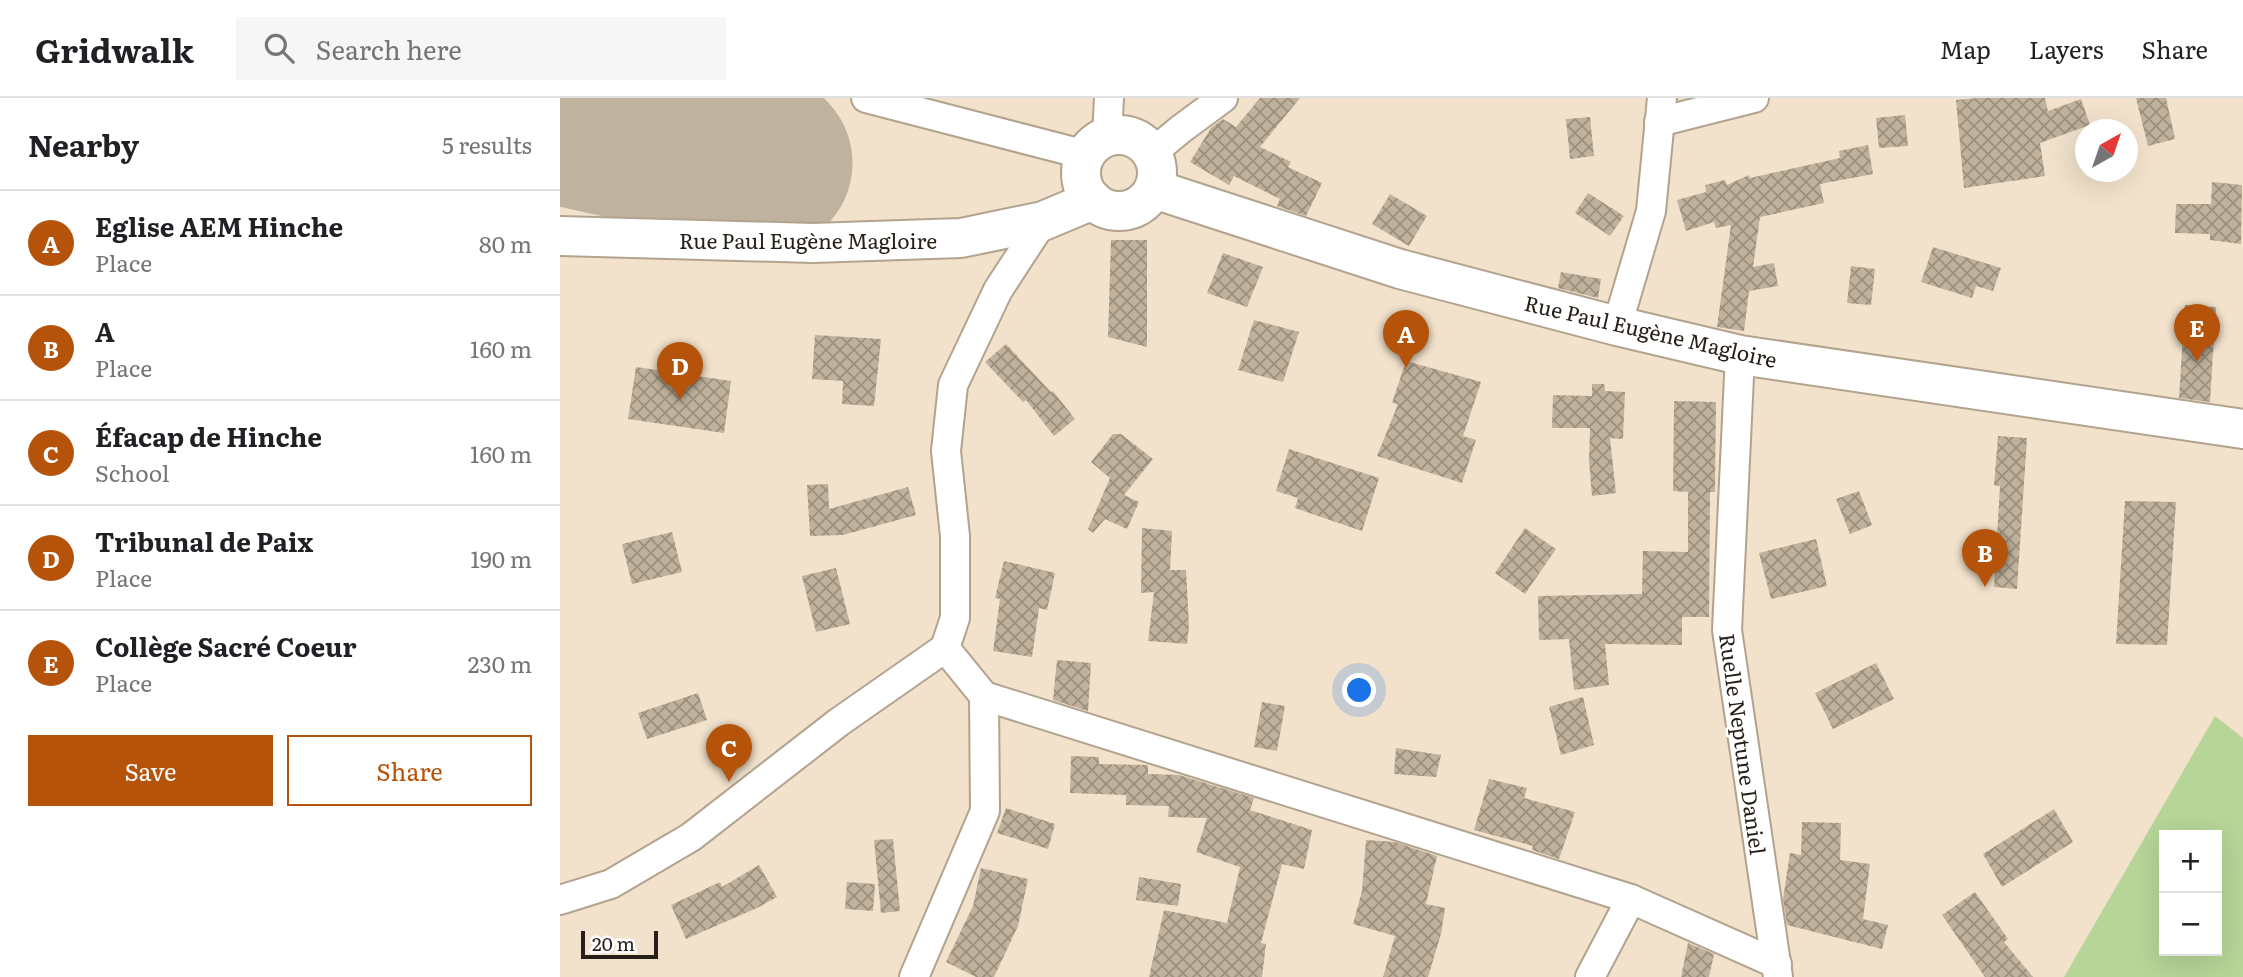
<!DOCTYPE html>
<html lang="en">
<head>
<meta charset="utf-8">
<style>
  :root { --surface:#fff; --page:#f6f6f6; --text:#202124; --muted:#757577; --line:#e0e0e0; --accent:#b45309 }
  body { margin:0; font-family:Literata,serif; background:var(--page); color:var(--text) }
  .controls { position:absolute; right:21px; bottom:21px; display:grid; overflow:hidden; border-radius:0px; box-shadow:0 7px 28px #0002 }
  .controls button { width:63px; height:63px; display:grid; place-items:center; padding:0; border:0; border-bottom:2px solid var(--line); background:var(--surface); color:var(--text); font:35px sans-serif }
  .compass { position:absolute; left:1515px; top:21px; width:63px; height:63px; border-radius:50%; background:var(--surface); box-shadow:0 7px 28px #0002; rotate:40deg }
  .scale { position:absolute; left:21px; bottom:18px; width:77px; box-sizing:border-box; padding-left:7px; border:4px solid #251f17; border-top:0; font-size:19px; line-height:24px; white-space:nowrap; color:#251f17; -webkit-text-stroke:5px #fff; paint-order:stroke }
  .you { position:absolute; left:800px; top:593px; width:24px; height:24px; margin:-18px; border:5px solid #fff; border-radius:50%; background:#1a73e8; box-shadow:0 0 0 10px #1a73e833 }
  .badge { display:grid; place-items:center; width:46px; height:46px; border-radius:50%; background:var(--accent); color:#fff; font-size:23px; font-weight:700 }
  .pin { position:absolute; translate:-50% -58px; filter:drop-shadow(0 2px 4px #0008) }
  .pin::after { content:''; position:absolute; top:37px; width:24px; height:21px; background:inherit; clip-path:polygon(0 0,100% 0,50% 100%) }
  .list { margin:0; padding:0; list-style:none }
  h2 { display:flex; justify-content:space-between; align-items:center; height:91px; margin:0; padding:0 28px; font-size:30px }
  h2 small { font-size:23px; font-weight:400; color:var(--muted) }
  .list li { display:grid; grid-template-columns:46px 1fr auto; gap:21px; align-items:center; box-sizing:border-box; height:105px; padding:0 28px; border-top:2px solid var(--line) }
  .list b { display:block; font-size:26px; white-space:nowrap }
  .list p { margin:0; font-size:23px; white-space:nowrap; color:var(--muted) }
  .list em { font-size:23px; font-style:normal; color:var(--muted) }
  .actions { display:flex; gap:14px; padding:21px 28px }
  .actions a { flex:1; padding:16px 0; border:2px solid var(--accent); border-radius:0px; text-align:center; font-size:24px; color:var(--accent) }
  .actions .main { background:var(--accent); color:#fff }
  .icon { flex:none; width:38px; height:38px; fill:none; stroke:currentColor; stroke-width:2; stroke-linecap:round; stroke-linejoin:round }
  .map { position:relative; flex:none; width:1683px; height:879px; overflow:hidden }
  header { display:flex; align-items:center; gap:42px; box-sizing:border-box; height:98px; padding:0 35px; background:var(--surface); border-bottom:2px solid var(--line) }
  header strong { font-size:33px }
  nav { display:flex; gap:38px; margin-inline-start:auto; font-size:24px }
  .search { width:490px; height:63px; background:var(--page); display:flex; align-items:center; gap:18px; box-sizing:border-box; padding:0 24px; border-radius:0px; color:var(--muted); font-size:26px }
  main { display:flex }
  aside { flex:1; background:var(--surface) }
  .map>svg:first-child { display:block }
  .pitch { fill:#b6d597; fill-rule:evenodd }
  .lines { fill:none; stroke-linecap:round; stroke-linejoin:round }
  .runway { stroke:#bfb29f; stroke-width:175 }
  .building { fill:url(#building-cross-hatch) }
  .street-casing { stroke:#b2a38e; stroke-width:32 }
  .secondary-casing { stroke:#b2a38e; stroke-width:42 }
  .street { stroke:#fff; stroke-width:28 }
  .secondary { stroke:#fff; stroke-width:38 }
  .labels { text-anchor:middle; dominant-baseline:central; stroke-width:5; stroke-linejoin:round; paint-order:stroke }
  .street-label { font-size:21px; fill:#251f17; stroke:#fff }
</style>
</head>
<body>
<header>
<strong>Gridwalk</strong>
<div class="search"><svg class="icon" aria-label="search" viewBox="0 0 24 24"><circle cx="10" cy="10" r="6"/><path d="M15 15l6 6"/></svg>Search here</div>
<nav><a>Map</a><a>Layers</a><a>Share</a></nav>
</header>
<main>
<aside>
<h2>Nearby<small>5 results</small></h2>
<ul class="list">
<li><span class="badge">A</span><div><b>Eglise AEM Hinche</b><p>Place</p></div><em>80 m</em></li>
<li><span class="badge">B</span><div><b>A</b><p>Place</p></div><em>160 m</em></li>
<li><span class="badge">C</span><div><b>Éfacap de Hinche</b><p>School</p></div><em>160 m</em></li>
<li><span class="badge">D</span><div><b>Tribunal de Paix</b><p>Place</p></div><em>190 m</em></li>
<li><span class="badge">E</span><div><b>Collège Sacré Coeur</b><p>Place</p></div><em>230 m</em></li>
</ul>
<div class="actions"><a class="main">Save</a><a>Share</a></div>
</aside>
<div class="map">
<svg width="1683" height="879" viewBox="0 0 1683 879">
  <defs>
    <pattern id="building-cross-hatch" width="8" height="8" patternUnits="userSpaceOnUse" patternTransform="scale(1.75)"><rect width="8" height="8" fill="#bfb19b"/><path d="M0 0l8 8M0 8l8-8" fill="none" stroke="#9b8f7d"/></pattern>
  </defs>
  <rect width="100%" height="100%" fill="#f2e2cc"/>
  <!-- pitch -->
  <path class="pitch" d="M 1655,618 L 1683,640 L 1683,879 L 1504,879 ZM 1604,737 L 1657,737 L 1657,853 L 1604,853 Z"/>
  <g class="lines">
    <!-- runway -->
    <path class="runway" d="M 0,19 L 205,65"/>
  </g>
  <!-- building -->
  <g class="building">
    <path d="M 700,0 L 740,0 L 700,49 L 731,64 L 728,69 L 762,85 L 746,118 L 717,108 L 720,101 L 674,78 L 669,87 L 630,64 L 651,30 L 663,21 L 676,29 Z"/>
    <path d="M 1417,0 L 1485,0 L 1488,13 L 1521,1 L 1530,27 L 1480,45 L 1485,78 L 1404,90 L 1396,2 Z"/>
    <path d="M 1576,0 L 1606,0 L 1615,41 L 1588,48 Z"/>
    <path d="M 1345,17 L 1348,48 L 1319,50 L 1316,20 Z"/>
    <path d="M 1030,19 L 1034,58 L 1010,61 L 1006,21 Z"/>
    <path d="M 1308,47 L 1313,76 L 1260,86 L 1264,105 L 1200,119 L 1193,169 L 1214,165 L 1218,188 L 1189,193 L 1184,233 L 1157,229 L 1171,127 L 1156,130 L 1154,124 L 1126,133 L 1117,102 L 1146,94 L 1145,87 L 1165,82 L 1167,87 L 1189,77 L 1190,80 L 1280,60 L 1279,53 Z"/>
    <path d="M 1652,84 L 1682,87 L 1681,146 L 1650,142 L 1650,136 L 1615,135 L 1616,106 L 1651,106 Z"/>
    <path d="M 1028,95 L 1064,118 L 1050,138 L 1015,115 Z"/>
    <path d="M 830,96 L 867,118 L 849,148 L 812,126 Z"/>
    <path d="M 551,142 L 587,142 L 587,249 L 548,239 Z"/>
    <path d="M 1373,149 L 1441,170 L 1433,193 L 1416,188 L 1412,200 L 1361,184 Z"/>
    <path d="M 663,155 L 703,169 L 687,209 L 647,195 Z"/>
    <path d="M 1291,168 L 1315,171 L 1311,207 L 1287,205 Z"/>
    <path d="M 1001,174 L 1041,181 L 1038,200 L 998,190 Z"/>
    <path d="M 1625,207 L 1656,209 L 1650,304 L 1619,300 Z"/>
    <path d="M 694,222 L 739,234 L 723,284 L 678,272 Z"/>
    <path d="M 255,237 L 321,241 L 314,308 L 282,306 L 283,283 L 252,281 Z"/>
    <path d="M 446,246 L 491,294 L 493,293 L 515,321 L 494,338 L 466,302 L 463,304 L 425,264 Z"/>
    <path d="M 846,263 L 921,284 L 903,338 L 916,342 L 902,385 L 817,358 L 838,306 L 832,305 Z"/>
    <path d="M 76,269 L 171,283 L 164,335 L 68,321 Z"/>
    <path d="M 1032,286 L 1044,286 L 1045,293 L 1065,294 L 1063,341 L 1050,340 L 1056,395 L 1032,398 L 1029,363 L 1030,330 L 992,330 L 993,297 L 1032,298 Z"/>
    <path d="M 1114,303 L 1156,304 L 1155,394 L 1150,394 L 1149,519 L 1122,519 L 1122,547 L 1045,546 L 1049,587 L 1014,592 L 1009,541 L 979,542 L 978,498 L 1082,496 L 1083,453 L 1128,454 L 1128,394 L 1113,393 Z"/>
    <path d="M 553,336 L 561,336 L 593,361 L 564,397 L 579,404 L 567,431 L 545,421 L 533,435 L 528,431 L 550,380 L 531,364 Z"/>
    <path d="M 1438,338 L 1467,340 L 1457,491 L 1434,489 L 1440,388 L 1434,387 Z"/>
    <path d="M 729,351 L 819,380 L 802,433 L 735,410 L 738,400 L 716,393 Z"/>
    <path d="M 268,386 L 269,411 L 348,389 L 356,417 L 283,437 L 250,438 L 247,387 Z"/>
    <path d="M 1299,393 L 1312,427 L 1290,436 L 1276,401 Z"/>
    <path d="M 1565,403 L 1616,404 L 1607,547 L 1556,546 Z"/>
    <path d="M 582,430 L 612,433 L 610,472 L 626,472 L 629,528 L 627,546 L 588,543 L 594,494 L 581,495 Z"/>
    <path d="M 965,430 L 996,451 L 965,496 L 935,475 Z"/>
    <path d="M 112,434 L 122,474 L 72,486 L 62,446 Z"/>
    <path d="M 1256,441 L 1267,488 L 1211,501 L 1199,455 Z"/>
    <path d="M 444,463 L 495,475 L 487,512 L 479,510 L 472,559 L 433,553 L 440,501 L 435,500 Z"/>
    <path d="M 276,470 L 290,526 L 256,534 L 242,478 Z"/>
    <path d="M 497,562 L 531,565 L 528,613 L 493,602 Z"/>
    <path d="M 1316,565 L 1334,601 L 1273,631 L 1255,595 Z"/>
    <path d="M 138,595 L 147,622 L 87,641 L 78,615 Z"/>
    <path d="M 1023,599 L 1034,647 L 1001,657 L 989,609 Z"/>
    <path d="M 702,604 L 725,608 L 717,653 L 694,649 Z"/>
    <path d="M 836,650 L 881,657 L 876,679 L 834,676 Z"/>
    <path d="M 511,658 L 539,659 L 539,666 L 588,667 L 588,676 L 619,677 L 694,700 L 690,712 L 752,732 L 744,771 L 722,766 L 701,845 L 706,846 L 702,879 L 589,879 L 604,812 L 667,825 L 680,769 L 636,754 L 647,720 L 608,719 L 609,708 L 566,707 L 566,697 L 510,695 Z"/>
    <path d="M 929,681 L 967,690 L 964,700 L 1015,714 L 999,761 L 972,752 L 973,748 L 914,732 Z"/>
    <path d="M 446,710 L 495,726 L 488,751 L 437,735 Z"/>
    <path d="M 1494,711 L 1513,744 L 1442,789 L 1423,756 Z"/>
    <path d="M 1242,724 L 1281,725 L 1280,762 L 1310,766 L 1303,821 L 1328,827 L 1322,851 L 1227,827 L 1223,801 L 1230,755 L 1241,757 Z"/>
    <path d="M 333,741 L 340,813 L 321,815 L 314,742 Z"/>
    <path d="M 806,742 L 835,744 L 877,758 L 866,806 L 885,810 L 881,836 L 868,879 L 823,879 L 835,838 L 793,826 L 802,793 Z"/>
    <path d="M 199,767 L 217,799 L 197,810 L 126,841 L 111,807 L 160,784 L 162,789 Z"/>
    <path d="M 421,770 L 468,781 L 458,828 L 434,879 L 416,879 L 386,864 L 413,808 Z"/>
    <path d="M 579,779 L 621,786 L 618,808 L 576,802 Z"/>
    <path d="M 287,784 L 315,786 L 313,813 L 285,811 Z"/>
    <path d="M 1415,794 L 1448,841 L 1444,844 L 1473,879 L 1425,879 L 1382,817 Z"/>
    <path d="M 1128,845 L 1154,856 L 1149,879 L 1121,879 Z"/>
  </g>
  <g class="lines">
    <defs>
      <g id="street">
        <path d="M 306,0 L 526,57"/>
        <path d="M 1099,24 L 1194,0"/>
        <path d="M 547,39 L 549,0"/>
        <path d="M 592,55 L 621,31 L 663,0"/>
        <path d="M 1057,228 L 1091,113 L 1102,0"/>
        <path d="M 1180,257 L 1167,532 L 1218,879"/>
        <path d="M 424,598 L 1071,801 L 1217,866"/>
        <path d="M 0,802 L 51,786 L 131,739 L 279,624 L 385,550 L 395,520 L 395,438 L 386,353 L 393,287 L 438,192 L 483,123"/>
        <path d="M 354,879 L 425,713 L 424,598 L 385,550"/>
        <path d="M 1030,879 L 1071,801"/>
      </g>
      <g id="secondary">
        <circle cx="559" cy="75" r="38"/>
        <path d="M 594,91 L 840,171 L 1057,228 L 1180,257 L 1683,331"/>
        <path d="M 0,138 L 253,145 L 401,140 L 483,123 L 533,102"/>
      </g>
    </defs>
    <!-- street casing -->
    <use href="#street" class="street-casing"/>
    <!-- secondary casing -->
    <use href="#secondary" class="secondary-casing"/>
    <!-- street -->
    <use href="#street" class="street"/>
    <!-- secondary -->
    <use href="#secondary" class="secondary"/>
  </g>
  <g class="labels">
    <!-- street labels -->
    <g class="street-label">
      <text x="248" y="141">Rue Paul Eugène Magloire</text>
      <text transform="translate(1091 232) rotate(13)">Rue Paul Eugène Magloire</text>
      <text transform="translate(1184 646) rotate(82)">Ruelle Neptune Daniel</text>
    </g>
  </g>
</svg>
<div class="controls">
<button>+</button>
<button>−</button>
</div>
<svg class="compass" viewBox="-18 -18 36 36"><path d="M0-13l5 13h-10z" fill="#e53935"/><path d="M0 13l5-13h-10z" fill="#757577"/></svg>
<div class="scale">20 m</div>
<div class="you"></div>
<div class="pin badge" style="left:846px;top:270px">A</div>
<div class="pin badge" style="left:1425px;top:489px">B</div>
<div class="pin badge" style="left:169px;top:684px">C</div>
<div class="pin badge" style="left:120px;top:302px">D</div>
<div class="pin badge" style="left:1637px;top:264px">E</div>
</div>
</main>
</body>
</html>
